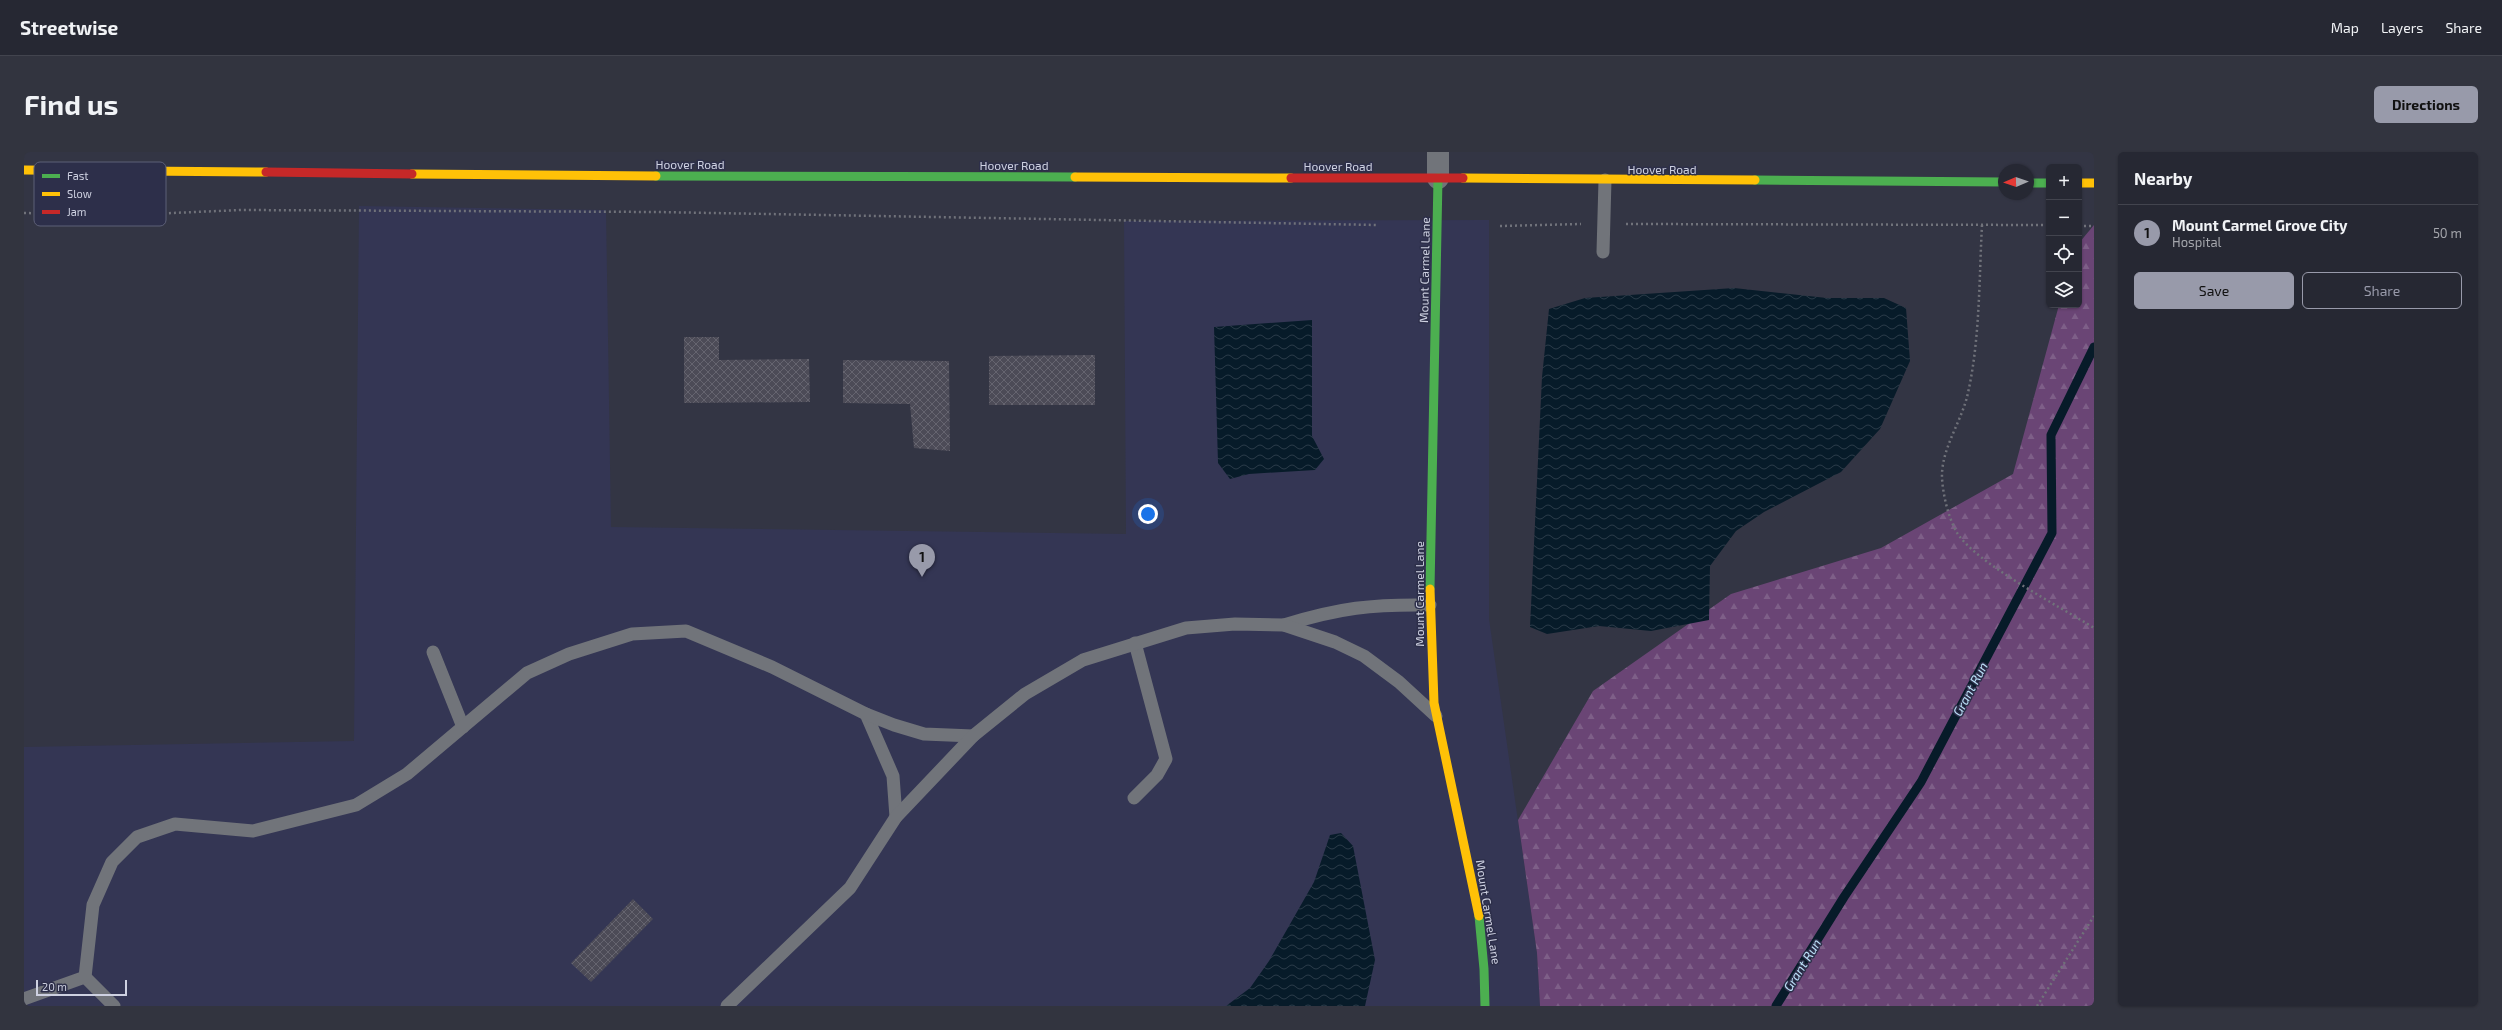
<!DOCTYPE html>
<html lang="en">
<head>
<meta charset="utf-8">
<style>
  :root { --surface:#262833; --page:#32343f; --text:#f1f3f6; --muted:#a4a6ac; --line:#42444e; --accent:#989aaa }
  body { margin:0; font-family:"Exo 2",sans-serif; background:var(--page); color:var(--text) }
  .controls { position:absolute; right:12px; top:12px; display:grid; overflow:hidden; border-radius:6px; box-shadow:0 1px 3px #0004 }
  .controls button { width:36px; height:36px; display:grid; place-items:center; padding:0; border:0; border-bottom:1px solid var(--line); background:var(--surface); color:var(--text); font:20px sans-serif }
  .compass { position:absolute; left:1974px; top:12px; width:36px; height:36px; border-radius:50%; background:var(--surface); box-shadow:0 1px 3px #0004; rotate:268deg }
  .scale { position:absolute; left:12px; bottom:10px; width:91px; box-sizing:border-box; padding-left:4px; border:2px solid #ced1e1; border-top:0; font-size:11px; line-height:14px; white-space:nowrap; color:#ced1e1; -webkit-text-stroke:3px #2d2f4a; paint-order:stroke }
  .you { position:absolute; left:1124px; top:362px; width:14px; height:14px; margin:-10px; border:3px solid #fff; border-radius:50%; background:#1a73e8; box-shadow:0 0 0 6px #1a73e833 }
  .badge { display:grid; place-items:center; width:26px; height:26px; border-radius:50%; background:var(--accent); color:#111; font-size:13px; font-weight:700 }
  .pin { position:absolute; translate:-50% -33px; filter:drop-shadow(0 1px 2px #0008) }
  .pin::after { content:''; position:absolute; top:21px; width:14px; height:12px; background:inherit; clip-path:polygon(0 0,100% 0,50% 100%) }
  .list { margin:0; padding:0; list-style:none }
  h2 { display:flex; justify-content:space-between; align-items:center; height:52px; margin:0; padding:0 16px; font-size:17px }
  h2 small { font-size:13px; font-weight:400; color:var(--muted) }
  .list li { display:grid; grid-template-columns:26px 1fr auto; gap:12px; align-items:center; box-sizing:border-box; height:56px; padding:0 16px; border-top:1px solid var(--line) }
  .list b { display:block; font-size:15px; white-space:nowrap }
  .list p { margin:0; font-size:13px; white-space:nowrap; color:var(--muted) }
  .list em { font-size:13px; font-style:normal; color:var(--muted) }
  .actions { display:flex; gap:8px; padding:12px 16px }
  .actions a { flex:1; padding:9px 0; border:1px solid var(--accent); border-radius:6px; text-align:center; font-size:14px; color:var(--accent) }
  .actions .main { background:var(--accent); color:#111 }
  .icon { flex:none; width:22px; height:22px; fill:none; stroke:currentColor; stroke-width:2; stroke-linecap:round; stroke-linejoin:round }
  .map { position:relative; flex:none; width:2070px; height:854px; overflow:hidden; border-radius:6px }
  header { display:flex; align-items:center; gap:24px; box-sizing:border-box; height:56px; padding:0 20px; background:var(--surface); border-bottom:1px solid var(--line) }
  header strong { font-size:19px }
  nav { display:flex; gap:22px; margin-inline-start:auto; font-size:14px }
  .intro { display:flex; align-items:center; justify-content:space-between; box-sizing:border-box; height:96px; padding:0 24px }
  h1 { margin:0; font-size:28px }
  .button { padding:10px 18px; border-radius:6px; background:var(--accent); color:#111; font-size:14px; font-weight:700 }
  main { display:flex; gap:24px; padding:0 24px }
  aside { flex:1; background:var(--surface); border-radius:6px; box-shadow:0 1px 3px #0004 }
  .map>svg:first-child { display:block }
  .built { fill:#343654 }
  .forest { fill:url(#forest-firs) }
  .water { fill:url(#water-waves) }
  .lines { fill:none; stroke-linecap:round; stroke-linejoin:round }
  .stream { stroke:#071b29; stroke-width:9 }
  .building { fill:url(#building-cross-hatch) }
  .path { stroke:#70727a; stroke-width:2.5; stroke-dasharray:2 3; stroke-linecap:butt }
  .lane { stroke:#71747a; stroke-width:13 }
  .street { stroke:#71747a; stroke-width:22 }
  .fast { stroke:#4caf50; stroke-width:9 }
  .slow { stroke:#ffc107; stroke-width:9 }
  .jam { stroke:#c62828; stroke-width:9 }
  .labels { text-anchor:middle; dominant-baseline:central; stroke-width:3; stroke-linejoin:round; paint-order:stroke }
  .street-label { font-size:12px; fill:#ced1e1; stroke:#2d2f4a }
  .water-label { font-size:13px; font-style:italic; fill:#bce1f9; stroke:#2d2f4a }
  .key { fill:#2d2f4a; stroke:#5d6077; stroke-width:1 }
  .key-label { font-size:11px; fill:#ced1e1 }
</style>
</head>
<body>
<header>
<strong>Streetwise</strong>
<nav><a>Map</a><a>Layers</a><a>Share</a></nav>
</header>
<div class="intro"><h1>Find us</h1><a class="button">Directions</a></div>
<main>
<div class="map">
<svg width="2070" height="854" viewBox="0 0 2070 854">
  <defs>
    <pattern id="forest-firs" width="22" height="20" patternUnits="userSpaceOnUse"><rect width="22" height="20" fill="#6a4575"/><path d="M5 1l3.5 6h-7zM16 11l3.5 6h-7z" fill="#7e5f88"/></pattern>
    <pattern id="water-waves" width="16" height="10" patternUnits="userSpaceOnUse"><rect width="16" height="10" fill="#071b29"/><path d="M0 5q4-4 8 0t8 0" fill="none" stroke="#2a3b48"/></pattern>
    <pattern id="building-cross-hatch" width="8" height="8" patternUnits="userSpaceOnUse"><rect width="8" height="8" fill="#4c4b57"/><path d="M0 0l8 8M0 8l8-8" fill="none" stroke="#65646f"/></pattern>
  </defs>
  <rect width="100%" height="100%" fill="#333544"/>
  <!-- built -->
  <path class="built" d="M 335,54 L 582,58 L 587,375 L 1102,382 L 1100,69 L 1465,68 L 1465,467 L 1513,801 L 1516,854 L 0,854 L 0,595 L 330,589 Z"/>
  <!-- forest -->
  <path class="forest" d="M 2070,73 L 2070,854 L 1516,854 L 1513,801 L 1494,668 L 1569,539 L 1707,442 L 1857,396 L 1989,322 L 2035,153 L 2055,153 L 2055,91 Z"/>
  <!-- water -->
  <g class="water">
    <path d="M 1710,136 L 1803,146 L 1860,146 L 1882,156 L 1886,209 L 1856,277 L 1817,320 L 1740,360 L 1712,379 L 1686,414 L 1685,468 L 1627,479 L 1575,474 L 1523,482 L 1506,475 L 1518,225 L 1525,157 L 1561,146 Z"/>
    <path d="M 1288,168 L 1288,284 L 1300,307 L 1291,318 L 1225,322 L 1206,327 L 1194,311 L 1190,175 Z"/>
    <path d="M 1317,681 L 1329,694 L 1351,808 L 1341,854 L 1202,854 L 1226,836 L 1245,809 L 1290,730 L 1306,683 Z"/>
  </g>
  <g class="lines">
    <!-- stream -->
    <path class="stream" d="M 1752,854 L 1820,745 L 1897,630 L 2028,381 L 2027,283 L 2070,195"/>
  </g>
  <!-- building -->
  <g class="building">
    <path d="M 660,185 L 695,185 L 695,208 L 785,207 L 786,250 L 660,251 Z"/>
    <path d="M 1071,203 L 1071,253 L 965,253 L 965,204 Z"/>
    <path d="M 819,208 L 925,209 L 926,299 L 890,296 L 886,252 L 819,251 Z"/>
    <path d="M 609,747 L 629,767 L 567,830 L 547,811 Z"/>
  </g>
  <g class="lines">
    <!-- path -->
    <g class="path">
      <path d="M 0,61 L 102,63 L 217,58 L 633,60 L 1353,73"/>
      <path d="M 1602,72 L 2025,73"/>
      <path d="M 1958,73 C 1955,128 1956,191 1943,245 C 1936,272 1917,298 1918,326 C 1919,343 1924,364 1932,379 C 1949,410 2037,455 2070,476"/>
      <path d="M 1476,74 L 1557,72"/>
      <path d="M 2055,74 L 2070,74"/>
      <path d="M 2013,854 L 2070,764"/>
    </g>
    <!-- lane -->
    <g class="lane">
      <path d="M 1579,100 L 1581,28"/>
      <path d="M 1260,473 C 1315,456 1348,452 1406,453"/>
      <path d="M 409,500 L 439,575"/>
      <path d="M 842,562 L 869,624 L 872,665"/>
      <path d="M 1110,646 L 1133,623 L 1142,607 L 1111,491"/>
      <path d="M 61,825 L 90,854"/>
      <path d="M 0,847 L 61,825 L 69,753 L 88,710 L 113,685 L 151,672 L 229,679 L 332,653 L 383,622 L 503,521 L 545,502 L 608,482 L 662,479 L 748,515 L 842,562 L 870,573 L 900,582 L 949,584"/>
      <path d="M 703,854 L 826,736 L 872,665 L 949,584 L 1001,542 L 1059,508 L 1162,476 L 1211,472 L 1260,473 L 1311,490 L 1340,504 L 1375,530 L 1412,564"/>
    </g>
    <!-- street -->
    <path class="street" d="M 1414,26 L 1414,0"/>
    <!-- fast -->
    <g class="fast">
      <path d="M 632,24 L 1051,25"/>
      <path d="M 1731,28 L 1980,30"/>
      <path d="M 2004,31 L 2025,31"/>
      <path d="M 1406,437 L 1414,26"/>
      <path d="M 1455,764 L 1460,817 L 1461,854"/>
    </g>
    <!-- slow -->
    <g class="slow">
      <path d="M 0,18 L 242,20"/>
      <path d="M 388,22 L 632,24"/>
      <path d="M 1051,25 L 1267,26"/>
      <path d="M 1439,26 L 1731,28"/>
      <path d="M 2055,31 L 2070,31"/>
      <path d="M 1406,437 L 1410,551 L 1455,764"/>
    </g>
    <!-- jam -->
    <g class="jam">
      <path d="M 242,20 L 388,22"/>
      <path d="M 1267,26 L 1439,26"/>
    </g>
  </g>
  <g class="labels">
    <!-- street labels -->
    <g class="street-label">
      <text x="666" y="12">Hoover Road</text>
      <text x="990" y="13">Hoover Road</text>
      <text x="1314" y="14">Hoover Road</text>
      <text x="1638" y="17">Hoover Road</text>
      <text transform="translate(1400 118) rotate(-89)">Mount Carmel Lane</text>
      <text transform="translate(1395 442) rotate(-90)">Mount Carmel Lane</text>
      <text transform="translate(1465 760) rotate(81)">Mount Carmel Lane</text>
    </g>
    <!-- water labels -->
    <g class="water-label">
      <text transform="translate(1946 537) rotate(-62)">Grant Run</text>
      <text transform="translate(1778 813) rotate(-58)">Grant Run</text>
    </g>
  </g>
  <!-- legend -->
  <rect x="10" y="10" width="132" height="64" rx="6" class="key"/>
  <rect x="18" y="22" width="18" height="4" fill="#4caf50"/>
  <rect x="18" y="40" width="18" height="4" fill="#ffc107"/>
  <rect x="18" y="58" width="18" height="4" fill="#c62828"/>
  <g class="key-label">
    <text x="43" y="28">Fast</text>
    <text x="43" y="46">Slow</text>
    <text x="43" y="64">Jam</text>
  </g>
</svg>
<div class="controls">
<button>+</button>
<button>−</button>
<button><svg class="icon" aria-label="locate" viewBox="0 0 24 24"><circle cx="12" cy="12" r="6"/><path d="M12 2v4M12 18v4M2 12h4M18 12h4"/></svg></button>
<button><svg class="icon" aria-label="layers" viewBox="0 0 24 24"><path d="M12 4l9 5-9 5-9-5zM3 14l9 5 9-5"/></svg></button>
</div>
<svg class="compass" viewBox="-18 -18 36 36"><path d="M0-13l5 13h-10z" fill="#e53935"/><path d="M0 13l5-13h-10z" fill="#a4a6ac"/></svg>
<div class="scale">20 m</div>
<div class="you"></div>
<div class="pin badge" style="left:898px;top:425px">1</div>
</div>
<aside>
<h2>Nearby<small></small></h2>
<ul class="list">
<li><span class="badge">1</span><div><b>Mount Carmel Grove City</b><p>Hospital</p></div><em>50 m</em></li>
</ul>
<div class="actions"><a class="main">Save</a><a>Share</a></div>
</aside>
</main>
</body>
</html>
